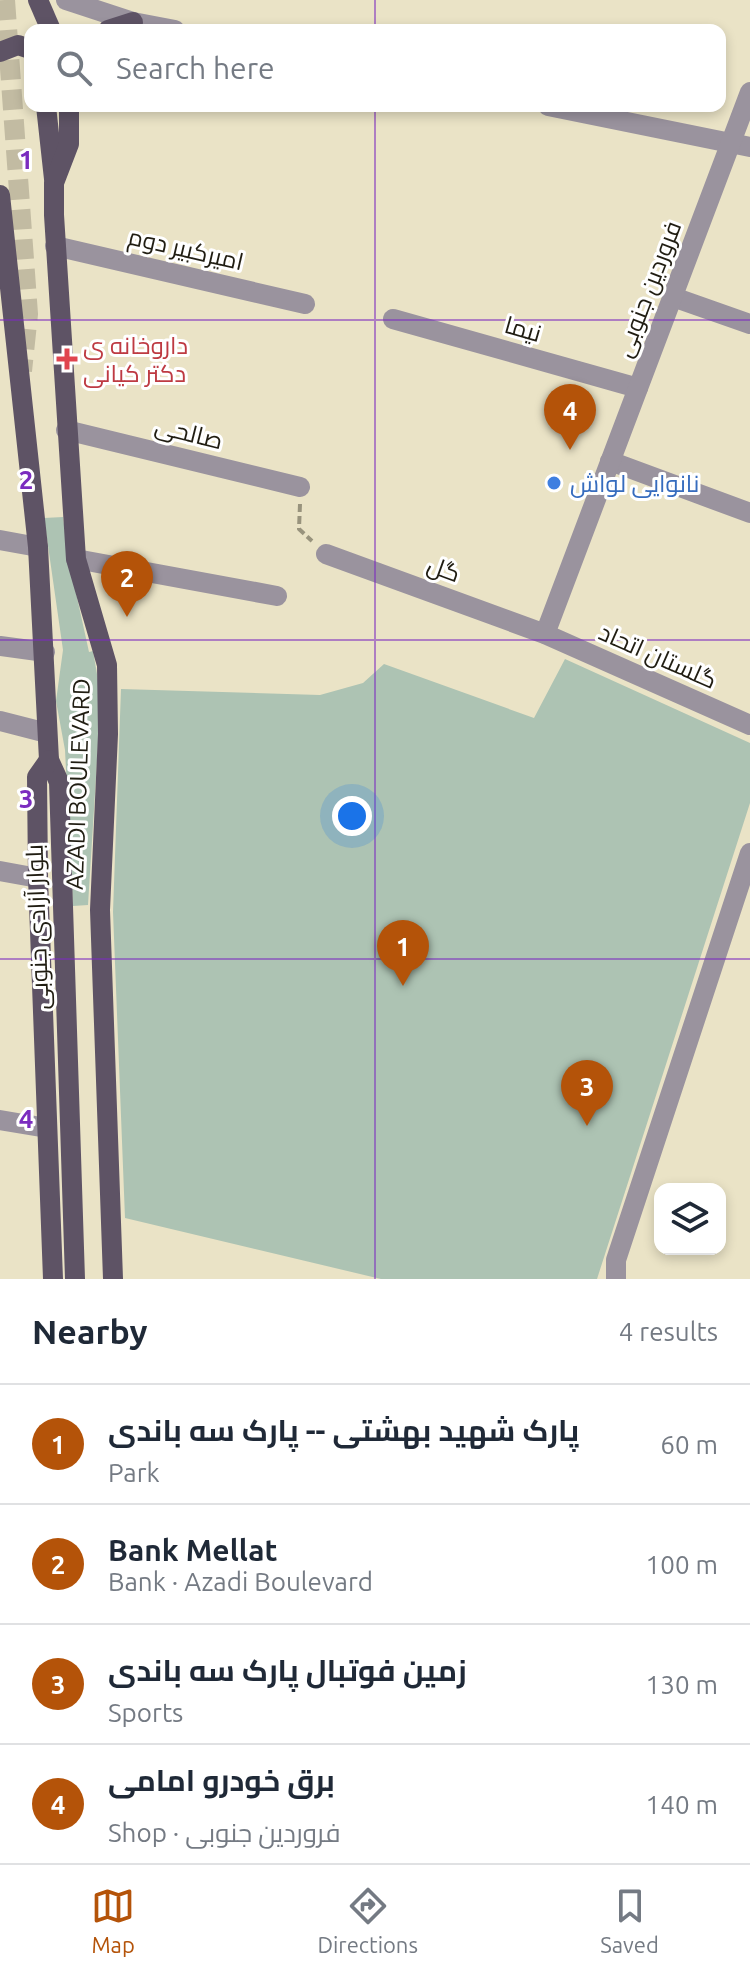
<!DOCTYPE html>
<html lang="en">
<head>
<meta charset="utf-8">
<style>
  :root { --surface:#fff; --page:#f6f6f7; --text:#1f2937; --muted:#747a83; --line:#e0e1e3; --accent:#b45309 }
  body { margin:0; font-family:Ubuntu,Cairo,sans-serif; background:var(--page); color:var(--text) }
  .controls { position:absolute; right:24px; bottom:24px; display:grid; overflow:hidden; border-radius:16px; box-shadow:0 4px 12px #0003 }
  .controls button { width:72px; height:72px; display:grid; place-items:center; padding:0; border:0; border-bottom:2px solid var(--line); background:var(--surface); color:var(--text); font:40px sans-serif }
  .you { position:absolute; left:352px; top:816px; width:28px; height:28px; margin:-20px; border:6px solid #fff; border-radius:50%; background:#1a73e8; box-shadow:0 0 0 12px #1a73e833 }
  .badge { display:grid; place-items:center; width:52px; height:52px; border-radius:50%; background:var(--accent); color:#fff; font-size:26px; font-weight:700 }
  .pin { position:absolute; translate:-50% -66px; filter:drop-shadow(0 2px 4px #0008) }
  .pin::after { content:''; position:absolute; top:42px; width:28px; height:24px; background:inherit; clip-path:polygon(0 0,100% 0,50% 100%) }
  .list { margin:0; padding:0; list-style:none }
  h2 { display:flex; justify-content:space-between; align-items:center; height:104px; margin:0; padding:0 32px; font-size:34px }
  h2 small { font-size:26px; font-weight:400; color:var(--muted) }
  .list li { display:grid; grid-template-columns:52px 1fr auto; gap:24px; align-items:center; box-sizing:border-box; height:120px; padding:0 32px; border-top:2px solid var(--line) }
  .list b { display:block; font-size:30px; white-space:nowrap }
  .list p { margin:0; font-size:26px; white-space:nowrap; color:var(--muted) }
  .list em { font-size:26px; font-style:normal; color:var(--muted) }
  .icon { flex:none; width:44px; height:44px; fill:none; stroke:currentColor; stroke-width:2; stroke-linecap:round; stroke-linejoin:round }
  .map { position:relative; flex:none; width:750px; height:1279px; overflow:hidden }
  .search { position:absolute; background:var(--surface); box-shadow:0 4px 12px #0003; left:24px; right:24px; top:24px; height:88px; display:flex; align-items:center; gap:20px; box-sizing:border-box; padding:0 28px; border-radius:16px; color:var(--muted); font-size:30px }
  .sheet { height:584px; background:var(--surface) }
  nav { display:flex; justify-content:space-around; align-items:center; box-sizing:border-box; height:112px; border-top:2px solid var(--line); background:var(--surface); font-size:22px; color:var(--muted) }
  nav a { display:grid; justify-items:center; gap:4px }
  nav .on { color:var(--accent) }
  .map>svg:first-child { display:block }
  .green { fill:#adc3b3 }
  .lines { fill:none; stroke-linecap:round; stroke-linejoin:round }
  .major-tunnel { stroke:#c2bba2; stroke-width:20; stroke-dasharray:20 10; stroke-linecap:butt }
  .path { stroke:#98937d; stroke-width:4; stroke-dasharray:8 4; stroke-linecap:butt }
  .minor { stroke:#9a939e; stroke-width:20 }
  .major { stroke:#5e5365; stroke-width:20 }
  .grid { fill:none; stroke:#7b2cbf; stroke-width:2; stroke-opacity:0.55 }
  .health-dot { fill:#e0444e; stroke:#fff; stroke-width:3 }
  .shop-dot { fill:#3f7fe0; stroke:#fff; stroke-width:3 }
  .labels { text-anchor:middle; dominant-baseline:central; stroke-width:6; stroke-linejoin:round; paint-order:stroke }
  .street-label { font-size:24px; fill:#201d12; stroke:#fff }
  .health-label { font-size:24px; fill:#be3a42; stroke:#fff; text-anchor:start }
  .shop-label { font-size:24px; fill:#366cbe; stroke:#fff; text-anchor:start }
  .grid-label { font-size:26px; text-anchor:middle; font-weight:bold; fill:#7b2cbf; stroke:#fff; stroke-width:6; stroke-linejoin:round; paint-order:stroke }
</style>
</head>
<body>
<div class="map">
<svg width="750" height="1279" viewBox="0 0 750 1279">
  <rect width="100%" height="100%" fill="#eae3c6"/>
  <!-- green -->
  <g class="green">
    <path d="M 63,517 L 69,561 L 89,652 L 93,651 L 101,697 L 88,905 L 73,906 L 65,750 L 56,701 L 63,650 L 44,518 Z"/>
    <path d="M 565,659 L 750,743 L 750,803 L 597,1279 L 381,1279 L 125,1218 L 113,912 L 121,689 L 320,695 L 363,683 L 384,664 L 534,718 Z"/>
  </g>
  <g class="lines">
    <!-- major-tunnel -->
    <path class="major-tunnel" d="M 5,0 L 28,314 L 22,371"/>
    <!-- path -->
    <path class="path" d="M 300,504 L 299,529 L 312,541"/>
    <!-- minor -->
    <g class="minor">
      <path d="M 66,0 L 133,22 L 175,30"/>
      <path d="M 548,106 L 750,147"/>
      <path d="M 55,246 L 305,304"/>
      <path d="M 673,297 L 750,324"/>
      <path d="M 393,319 L 638,388"/>
      <path d="M 66,430 L 300,487"/>
      <path d="M 610,461 L 750,513"/>
      <path d="M 0,540 L 38,547"/>
      <path d="M 326,554 L 545,634 L 750,725"/>
      <path d="M 76,559 L 277,596"/>
      <path d="M 545,634 L 750,92"/>
      <path d="M 0,646 L 45,652"/>
      <path d="M 0,721 L 47,733"/>
      <path d="M 0,871 L 38,878"/>
      <path d="M 0,1120 L 47,1128"/>
      <path d="M 616,1279 L 616,1260 L 750,853"/>
    </g>
    <!-- major -->
    <g class="major">
      <path d="M 38,0 L 51,30"/>
      <path d="M 108,30 L 133,22"/>
      <path d="M 0,52 L 18,45 L 30,49"/>
      <path d="M 46,106 L 54,179"/>
      <path d="M 69,106 L 69,144 L 54,183 L 54,215 L 76,559 L 107,665 L 108,734 L 100,910 L 113,1279"/>
      <path d="M 0,195 L 38,547 L 49,760 L 59,782 L 75,1279"/>
      <path d="M 49,760 L 37,777 L 38,878 L 53,1279"/>
    </g>
  </g>
  <!-- grid -->
  <path class="grid" d="M 375,0 L 375,30M 375,106 L 375,1279M 0,320 L 750,320M 0,640 L 750,640M 0,959 L 750,959"/>
  <!-- markers -->
  <path class="health-dot" d="M63 347h8v8h8v8h-8v8h-8v-8h-8v-8h8z"/>
  <circle class="shop-dot" cx="554" cy="483" r="8"/>
  <g class="labels">
    <!-- street labels -->
    <g class="street-label">
      <text transform="translate(186 249) rotate(13)">امیرکبیر دوم</text>
      <text transform="translate(648 289) rotate(-69)">فروردین جنوبی</text>
      <text transform="translate(523 329) rotate(16)">نیما</text>
      <text transform="translate(189 433) rotate(14)">صالحی</text>
      <text transform="translate(444 569) rotate(20)">گل</text>
      <text transform="translate(658 656) rotate(24)">گلستان اتحاد</text>
      <text transform="translate(78 784) rotate(-88)">AZADI BOULEVARD</text>
      <text transform="translate(37 927) rotate(-92)">بلوار آزادی جنوبی</text>
    </g>
    <!-- health labels -->
    <g class="health-label">
      <text x="83" y="345">داروخانه ی<tspan x="83" dy="28">دکتر کیانی</tspan></text>
    </g>
    <!-- shop labels -->
    <g class="shop-label">
      <text x="570" y="483">نانوایی لواش</text>
    </g>
  </g>
  <g class="grid-label">
    <text x="26" y="169">1</text>
    <text x="26" y="489">2</text>
    <text x="26" y="808">3</text>
    <text x="26" y="1128">4</text>
  </g>
</svg>
<div class="controls">
<button><svg class="icon" aria-label="layers" viewBox="0 0 24 24"><path d="M12 4l9 5-9 5-9-5zM3 14l9 5 9-5"/></svg></button>
</div>
<div class="you"></div>
<div class="pin badge" style="left:403px;top:986px">1</div>
<div class="pin badge" style="left:127px;top:617px">2</div>
<div class="pin badge" style="left:587px;top:1126px">3</div>
<div class="pin badge" style="left:570px;top:450px">4</div>
<div class="search"><svg class="icon" aria-label="search" viewBox="0 0 24 24"><circle cx="10" cy="10" r="6"/><path d="M15 15l6 6"/></svg>Search here</div>
</div>
<section class="sheet">
<h2>Nearby<small>4 results</small></h2>
<ul class="list">
<li><span class="badge">1</span><div><b>پارک شهید بهشتی -- پارک سه باندی</b><p>Park</p></div><em>60 m</em></li>
<li><span class="badge">2</span><div><b>Bank Mellat</b><p>Bank · Azadi Boulevard</p></div><em>100 m</em></li>
<li><span class="badge">3</span><div><b>زمین فوتبال پارک سه باندی</b><p>Sports</p></div><em>130 m</em></li>
<li><span class="badge">4</span><div><b>برق خودرو امامی</b><p>Shop · فروردین جنوبی</p></div><em>140 m</em></li>
</ul>
</section>
<nav>
<a class="on"><svg class="icon" aria-label="map" viewBox="0 0 24 24"><path d="M3 6l6-2 6 2 6-2v14l-6 2-6-2-6 2zM9 4v14M15 6v14"/></svg>Map</a>
<a><svg class="icon" aria-label="directions" viewBox="0 0 24 24"><path d="M12 3l9 9-9 9-9-9zM9 14v-3h6M13 9l2 2-2 2"/></svg>Directions</a>
<a><svg class="icon" aria-label="saved" viewBox="0 0 24 24"><path d="M7 4h10v16l-5-4-5 4z"/></svg>Saved</a>
</nav>
</body>
</html>
